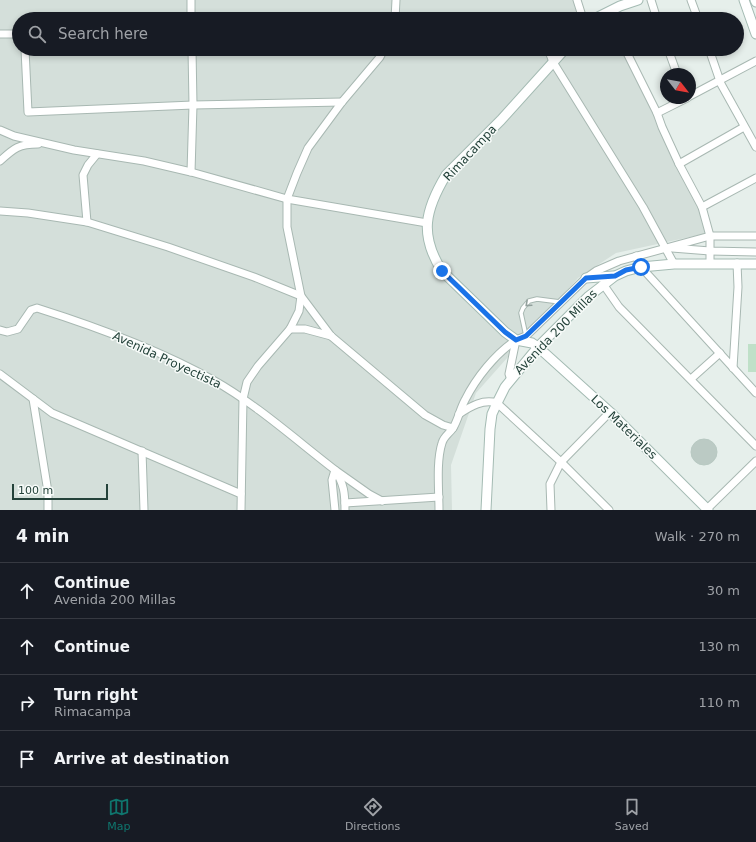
<!DOCTYPE html>
<html lang="en">
<head>
<meta charset="utf-8">
<style>
  :root { --surface:#171b24; --page:#20242c; --text:#f1f3f6; --muted:#9ea1a6; --line:#363941; --accent:#0f766e }
  body { margin:0; font-family:"DejaVu Sans",sans-serif; background:var(--page); color:var(--text) }
  .compass { position:absolute; left:660px; top:68px; width:36px; height:36px; border-radius:50%; background:var(--surface); box-shadow:0 2px 6px #0003; rotate:121deg }
  .scale { position:absolute; left:12px; bottom:10px; width:96px; box-sizing:border-box; padding-left:4px; border:2px solid #24423a; border-top:0; font-size:11px; line-height:14px; white-space:nowrap; color:#24423a; -webkit-text-stroke:3px #f7fbf9; paint-order:stroke }
  .stop { position:absolute; width:12px; height:12px; margin:-9px; border:3px solid #1a73e8; border-radius:50%; background:#fff }
  .stop.end { background:#1a73e8; border-color:#fff; box-shadow:0 1px 4px #0008 }
  .list { margin:0; padding:0; list-style:none }
  h2 { display:flex; justify-content:space-between; align-items:center; height:52px; margin:0; padding:0 16px; font-size:17px }
  h2 small { font-size:13px; font-weight:400; color:var(--muted) }
  .list li { display:grid; grid-template-columns:26px 1fr auto; gap:12px; align-items:center; box-sizing:border-box; height:56px; padding:0 16px; border-top:1px solid var(--line) }
  .list b { display:block; font-size:15px; white-space:nowrap }
  .list p { margin:0; font-size:13px; white-space:nowrap; color:var(--muted) }
  .list em { font-size:13px; font-style:normal; color:var(--muted) }
  .icon { flex:none; width:22px; height:22px; fill:none; stroke:currentColor; stroke-width:2; stroke-linecap:round; stroke-linejoin:round }
  .map { position:relative; flex:none; width:756px; height:510px; overflow:hidden }
  .search { position:absolute; background:var(--surface); box-shadow:0 2px 6px #0003; left:12px; right:12px; top:12px; height:44px; display:flex; align-items:center; gap:10px; box-sizing:border-box; padding:0 14px; border-radius:22px; color:var(--muted); font-size:15px }
  .sheet { height:276px; background:var(--surface) }
  nav { display:flex; justify-content:space-around; align-items:center; box-sizing:border-box; height:56px; border-top:1px solid var(--line); background:var(--surface); font-size:11px; color:var(--muted) }
  nav a { display:grid; justify-items:center; gap:2px }
  nav .on { color:var(--accent) }
  .map>svg:first-child { display:block }
  .built { fill:#d4dfda }
  .green { fill:#bfe0c8 }
  .building { fill:#bbcac4; stroke:#b8c9c2 }
  .lines { fill:none; stroke-linecap:round; stroke-linejoin:round }
  .lane-casing { stroke:#a8b8b2; stroke-width:5.5 }
  .street-casing { stroke:#a8b8b2; stroke-width:9 }
  .secondary-casing { stroke:#a4bbb3; stroke-width:11 }
  .lane { stroke:#fff; stroke-width:3.5 }
  .street { stroke:#fff; stroke-width:7 }
  .secondary { stroke:#fff; stroke-width:9 }
  .oneway { stroke:#92a09c }
  .route { stroke:#1a73e8; stroke-width:5 }
  .labels { text-anchor:middle; dominant-baseline:central; stroke-width:3; stroke-linejoin:round; paint-order:stroke }
  .street-label { font-size:12px; fill:#24423a; stroke:#f7fbf9 }
</style>
</head>
<body>
<div class="map">
<svg width="756" height="510" viewBox="0 0 756 510">
  <rect width="100%" height="100%" fill="#e6efeb"/>
  <!-- built -->
  <path class="built" d="M 0,0 L 578,0 L 587,17 L 604,19 L 19,19 L 19,49 L 624,49 L 699,208 L 713,232 L 616,253 L 578,278 L 476,393 L 451,465 L 452,510 L 0,510 Z"/>
  <!-- green -->
  <rect class="green" x="748" y="344" width="8" height="28"/>
  <!-- building -->
  <circle class="building" cx="704" cy="452" r="13"/>
  <g class="lines">
    <defs>
      <path id="lane" d="M 526,336 L 521,313 L 523,308 L 529,301 L 537,299 L 560,302"/>
      <g id="street">
        <path d="M 191,0 L 191,19"/>
        <path d="M 577,0 L 583,19"/>
        <path d="M 651,0 L 657,19"/>
        <path d="M 691,0 L 698,19"/>
        <path d="M 395,19 L 396,0"/>
        <path d="M 0,34 L 19,34"/>
        <path d="M 25,49 L 28,112 L 193,105 L 342,102"/>
        <path d="M 548,49 L 553,62 L 643,207 L 674,264"/>
        <path d="M 625,49 L 657,113 L 662,127 L 679,164 L 702,207 L 710,236 L 710,264"/>
        <path d="M 668,49 L 677,74"/>
        <path d="M 709,49 L 721,84 L 756,147"/>
        <path d="M 690,96 L 756,61"/>
        <path d="M 657,113 L 687,98"/>
        <path d="M 0,130 L 14,136 L 74,150 L 144,161 L 191,172 L 287,199 L 427,223"/>
        <path d="M 0,161 C 14,148 19,144 38,144"/>
        <path d="M 679,164 L 744,127"/>
        <path d="M 191,172 L 193,105 L 192,49"/>
        <path d="M 702,207 L 756,178"/>
        <path d="M 0,211 L 28,213 L 87,222 L 168,247 L 254,277 L 301,296 L 331,336 L 425,415 L 443,425 L 453,428"/>
        <path d="M 87,222 L 83,175 L 88,165 L 97,154"/>
        <path d="M 672,248 L 710,251 L 756,252"/>
        <path d="M 636,256 L 641,267 L 756,393"/>
        <path d="M 603,284 L 619,307 L 756,446"/>
        <path d="M 290,329 L 305,329 L 331,336"/>
        <path d="M 0,330 L 7,332 L 18,329 L 31,310 L 37,308 C 97,327 158,349 213,380 C 256,404 296,440 335,470 C 344,484 345,493 345,510"/>
        <path d="M 733,368 L 738,287 L 737,263"/>
        <path d="M 0,374 L 52,413 L 241,494"/>
        <path d="M 691,379 L 720,353"/>
        <path d="M 511,380 L 509,374 L 516,340 L 526,336 L 586,278 L 596,271 L 619,261 L 710,236 L 756,236"/>
        <path d="M 33,399 L 48,492 L 48,510"/>
        <path d="M 459,414 C 471,406 483,399 497,403 L 561,462 L 609,510"/>
        <path d="M 142,451 L 144,510"/>
        <path d="M 345,503 L 439,497"/>
        <path d="M 241,510 L 243,399 L 247,382 L 258,366 L 290,329 L 299,311 L 301,296 L 287,227 L 287,199 L 297,173 L 308,148 L 342,102 L 380,57 L 384,49"/>
        <path d="M 335,510 L 332,480 L 335,470 L 369,494 L 382,501"/>
        <path d="M 439,510 C 439,490 436,462 442,443 C 444,436 449,434 453,428 C 458,420 460,409 465,400 C 476,378 495,354 516,340"/>
        <path d="M 551,510 L 550,484 L 561,462 L 610,412"/>
        <path d="M 706,510 L 756,461"/>
      </g>
      <g id="secondary">
        <path d="M 744,0 L 756,34"/>
        <path d="M 755,0 L 756,2"/>
        <path d="M 594,19 L 620,6 L 638,0"/>
        <path d="M 565,49 L 501,120 L 446,175 C 425,210 419,235 442,271 L 505,332 L 516,340 L 532,343 L 538,347 L 610,412 L 708,510"/>
        <path d="M 586,278 L 613,276"/>
        <path d="M 486,510 L 490,429 L 492,414 L 497,403 L 505,387 L 538,347 L 589,296 L 615,276 L 626,271 L 641,267 L 674,264 L 756,264"/>
      </g>
    </defs>
    <!-- lane casing -->
    <use href="#lane" class="lane-casing"/>
    <!-- street casing -->
    <use href="#street" class="street-casing"/>
    <!-- secondary casing -->
    <use href="#secondary" class="secondary-casing"/>
    <!-- lane -->
    <use href="#lane" class="lane"/>
    <!-- street -->
    <use href="#street" class="street"/>
    <!-- secondary -->
    <use href="#secondary" class="secondary"/>
  </g>
  <!-- one-way arrows -->
  <defs><path id="oneway-chevron" d="M-2-3.5L2.5 0L-2 3.5" fill="none" stroke-width="1.6" stroke-linecap="round" stroke-linejoin="round"/></defs>
  <use class="oneway" href="#oneway-chevron" transform="translate(528 304) rotate(138)"/>
  <g class="lines">
    <!-- route -->
    <path class="route" d="M 442,271 L 505,332 L 516,340 L 526,336 L 586,278 L 615,276 L 626,270 L 641,267"/>
  </g>
  <g class="labels">
    <!-- street labels -->
    <g class="street-label">
      <text transform="translate(470 153) rotate(-47)">Rimacampa</text>
      <text transform="translate(556 332) rotate(-46)">Avenida 200 Millas</text>
      <text transform="translate(167 360) rotate(25)">Avenida Proyectista</text>
      <text transform="translate(624 427) rotate(44)">Los Materiales</text>
    </g>
  </g>
</svg>
<svg class="compass" viewBox="-18 -18 36 36"><path d="M0-13l5 13h-10z" fill="#e53935"/><path d="M0 13l5-13h-10z" fill="#9ea1a6"/></svg>
<div class="scale">100 m</div>
<div class="stop" style="left:641px;top:267px"></div>
<div class="stop end" style="left:442px;top:271px"></div>
<div class="search"><svg class="icon" aria-label="search" viewBox="0 0 24 24"><circle cx="10" cy="10" r="6"/><path d="M15 15l6 6"/></svg>Search here</div>
</div>
<section class="sheet">
<h2>4 min<small>Walk · 270 m</small></h2>
<ul class="list">
<li><svg class="icon" aria-label="ahead" viewBox="0 0 24 24"><path d="M12 20V5M6 11l6-6 6 6"/></svg><div><b>Continue</b><p>Avenida 200 Millas</p></div><em>30 m</em></li>
<li><svg class="icon" aria-label="ahead" viewBox="0 0 24 24"><path d="M12 20V5M6 11l6-6 6 6"/></svg><div><b>Continue</b></div><em>130 m</em></li>
<li><svg class="icon" aria-label="right" viewBox="0 0 24 24"><path d="M7 20v-9h11M14 6l5 5-5 5"/></svg><div><b>Turn right</b><p>Rimacampa</p></div><em>110 m</em></li>
<li><svg class="icon" aria-label="arrive" viewBox="0 0 24 24"><path d="M6 21V4h12l-3 4 3 4H6"/></svg><div><b>Arrive at destination</b></div></li>
</ul>
</section>
<nav>
<a class="on"><svg class="icon" aria-label="map" viewBox="0 0 24 24"><path d="M3 6l6-2 6 2 6-2v14l-6 2-6-2-6 2zM9 4v14M15 6v14"/></svg>Map</a>
<a><svg class="icon" aria-label="directions" viewBox="0 0 24 24"><path d="M12 3l9 9-9 9-9-9zM9 14v-3h6M13 9l2 2-2 2"/></svg>Directions</a>
<a><svg class="icon" aria-label="saved" viewBox="0 0 24 24"><path d="M7 4h10v16l-5-4-5 4z"/></svg>Saved</a>
</nav>
</body>
</html>
